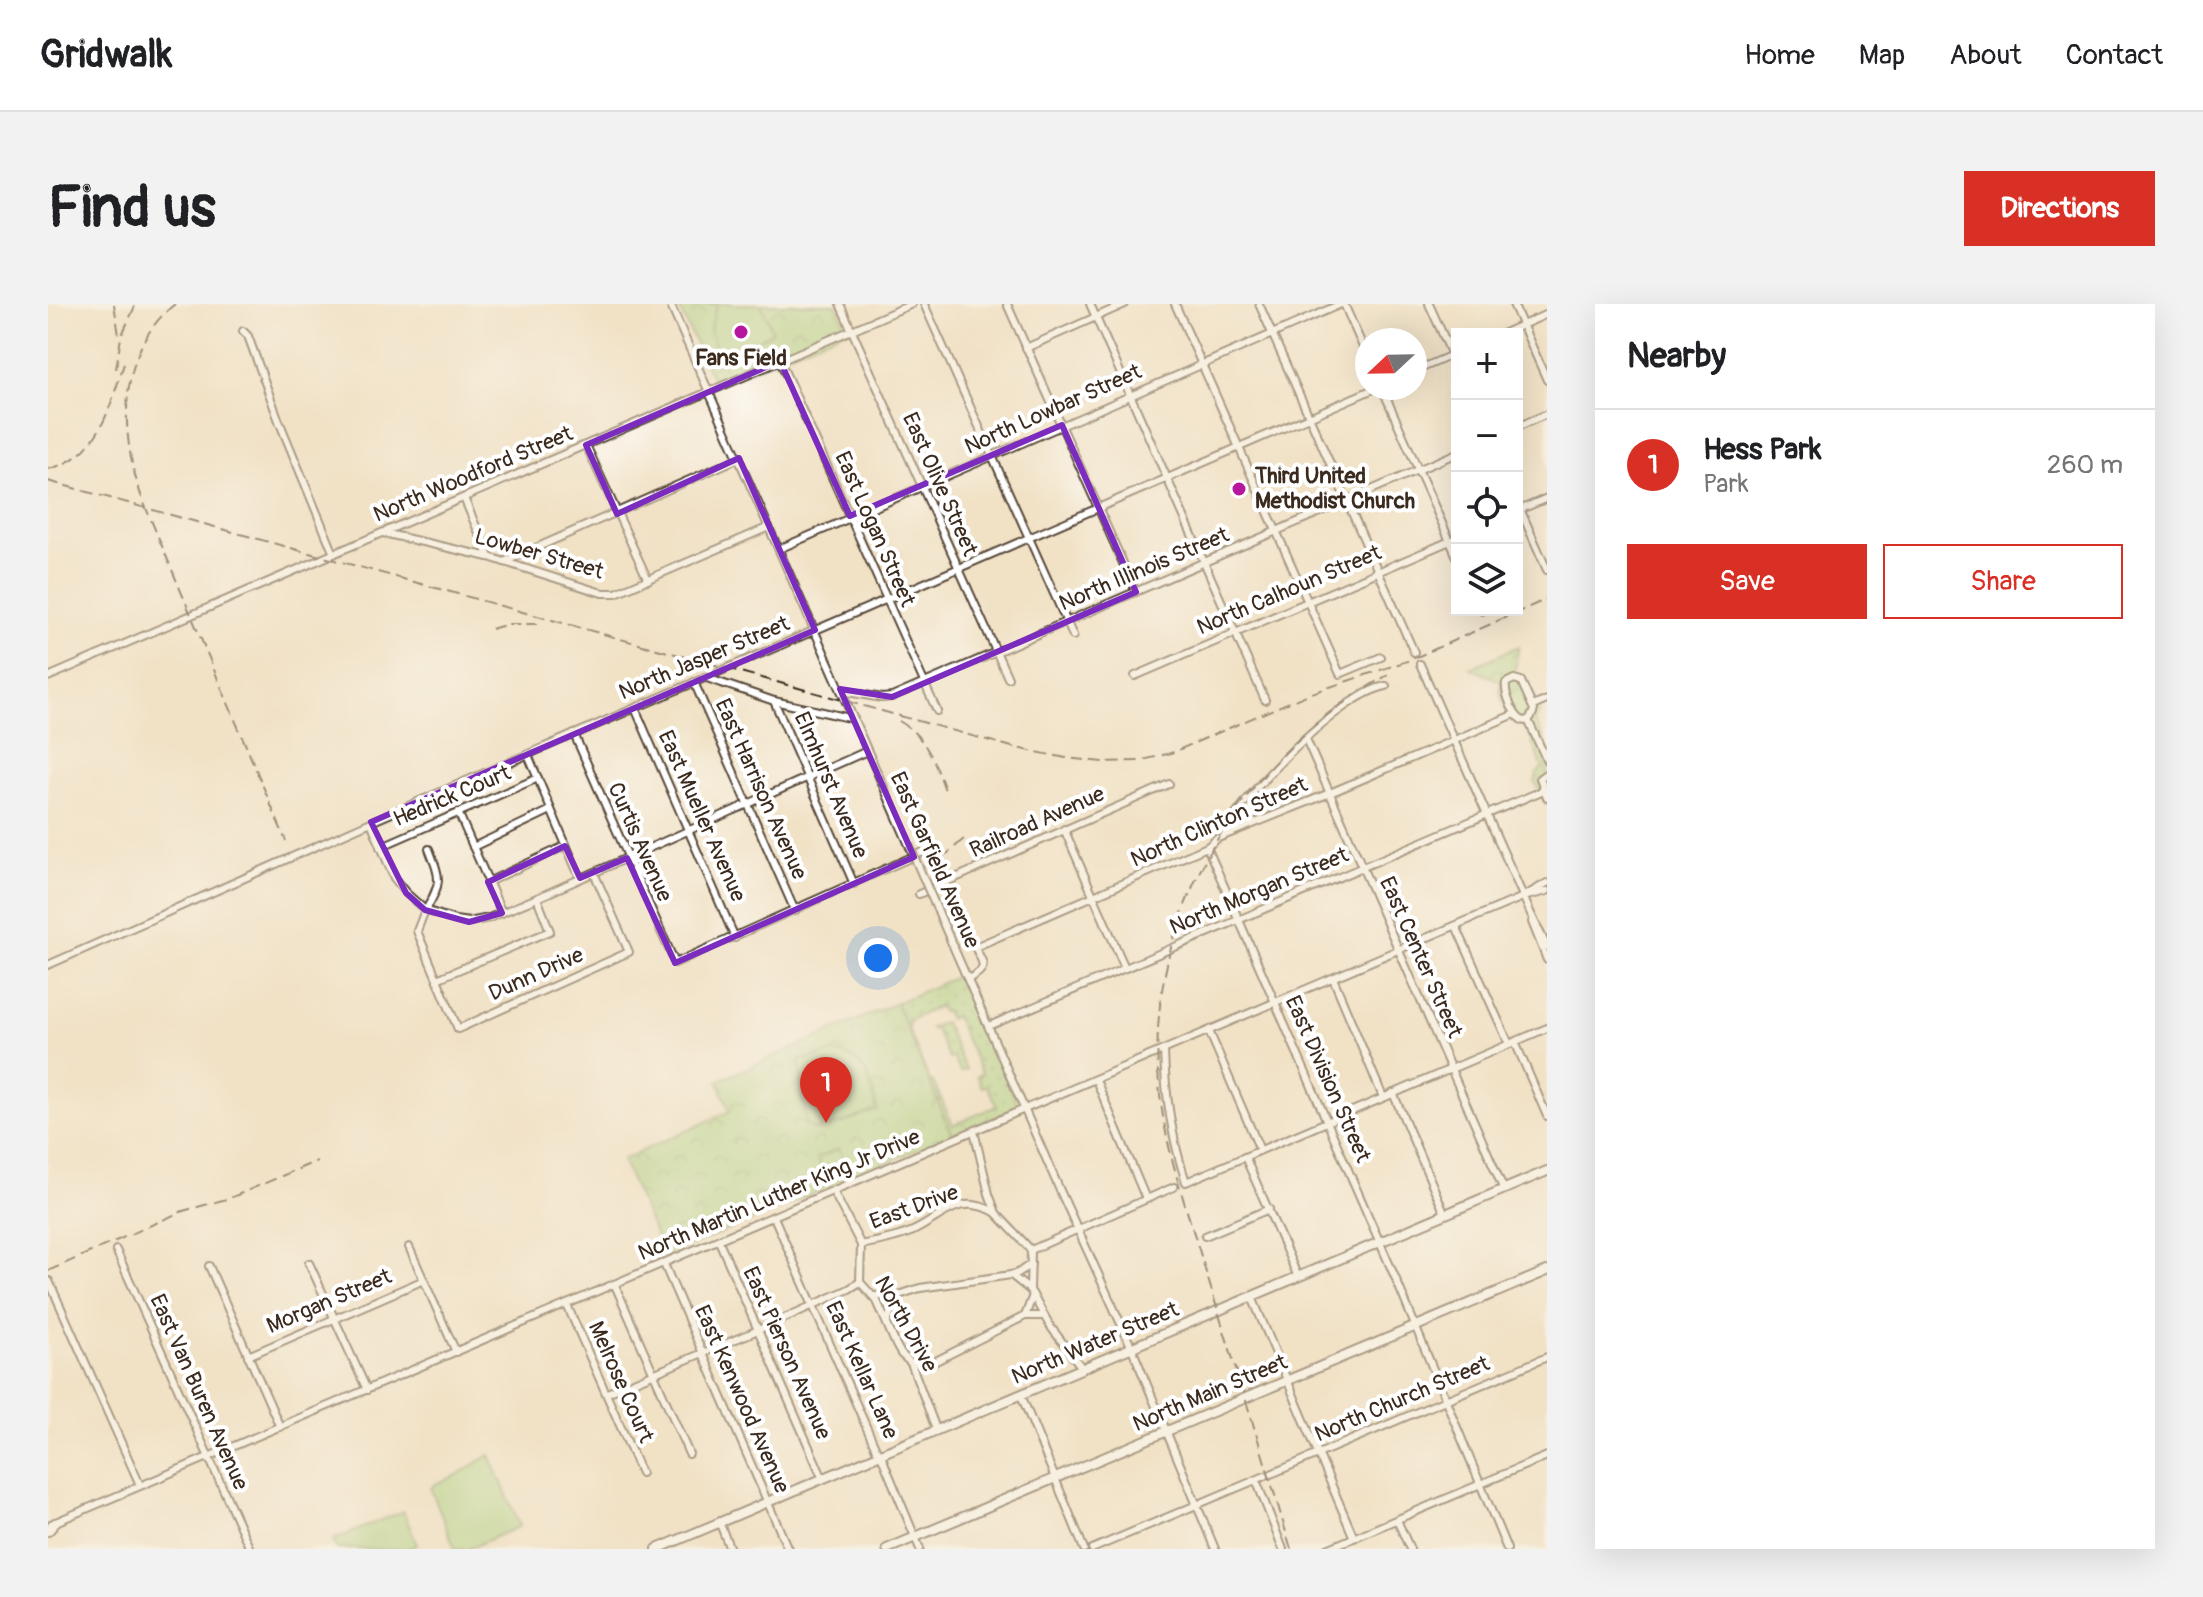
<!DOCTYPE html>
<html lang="en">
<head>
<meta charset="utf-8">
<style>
  :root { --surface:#fff; --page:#f2f2f2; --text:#202124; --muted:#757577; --line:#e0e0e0; --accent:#d93025 }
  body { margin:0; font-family:Pangolin,sans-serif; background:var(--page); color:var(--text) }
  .controls { position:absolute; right:24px; top:24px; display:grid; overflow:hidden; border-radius:0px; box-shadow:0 8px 32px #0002 }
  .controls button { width:72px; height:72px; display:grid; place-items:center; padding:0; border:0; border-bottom:2px solid var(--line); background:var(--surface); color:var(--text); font:40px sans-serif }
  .compass { position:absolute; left:1307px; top:24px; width:72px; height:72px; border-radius:50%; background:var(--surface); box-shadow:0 8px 32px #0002; rotate:248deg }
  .you { position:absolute; left:830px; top:654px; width:28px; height:28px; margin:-20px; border:6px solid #fff; border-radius:50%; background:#1a73e8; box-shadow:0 0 0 12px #1a73e833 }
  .badge { display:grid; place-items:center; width:52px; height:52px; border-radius:50%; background:var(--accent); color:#fff; font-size:26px; font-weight:700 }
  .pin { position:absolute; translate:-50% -66px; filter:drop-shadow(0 2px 4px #0008) }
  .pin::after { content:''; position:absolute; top:42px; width:28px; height:24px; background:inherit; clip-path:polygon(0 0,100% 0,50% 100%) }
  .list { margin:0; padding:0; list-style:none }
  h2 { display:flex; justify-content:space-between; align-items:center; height:104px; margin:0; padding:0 32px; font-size:34px }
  h2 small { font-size:26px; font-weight:400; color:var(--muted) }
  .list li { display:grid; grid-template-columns:52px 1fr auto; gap:24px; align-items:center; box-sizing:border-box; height:112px; padding:0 32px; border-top:2px solid var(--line) }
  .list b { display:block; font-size:30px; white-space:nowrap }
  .list p { margin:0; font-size:26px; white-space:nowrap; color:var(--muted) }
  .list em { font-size:26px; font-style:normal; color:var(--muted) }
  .actions { display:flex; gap:16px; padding:24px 32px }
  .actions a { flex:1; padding:18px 0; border:2px solid var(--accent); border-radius:0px; text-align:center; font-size:28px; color:var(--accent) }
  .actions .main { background:var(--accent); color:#fff }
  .icon { flex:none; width:44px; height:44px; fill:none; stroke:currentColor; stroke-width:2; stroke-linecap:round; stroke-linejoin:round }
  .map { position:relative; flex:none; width:1499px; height:1245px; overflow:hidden; border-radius:0px }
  header { display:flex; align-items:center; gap:48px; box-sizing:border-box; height:112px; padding:0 40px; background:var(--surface); border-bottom:2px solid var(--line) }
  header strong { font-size:38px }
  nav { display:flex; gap:44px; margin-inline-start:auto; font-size:28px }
  .intro { display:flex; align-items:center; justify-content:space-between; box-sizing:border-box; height:192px; padding:0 48px }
  h1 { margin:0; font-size:56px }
  .button { padding:20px 36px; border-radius:0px; background:var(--accent); color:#fff; font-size:28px; font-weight:700 }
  main { display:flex; gap:48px; padding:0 48px }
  aside { flex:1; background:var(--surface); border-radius:0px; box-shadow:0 8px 32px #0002 }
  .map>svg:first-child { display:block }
  .grass { fill:url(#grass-dots); stroke:#707e4e; stroke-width:2; fill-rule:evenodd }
  .park { fill:url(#park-crowns); stroke:#707e4e; stroke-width:2 }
  .pitch { fill:#a6d17e; stroke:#707e4e; stroke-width:2 }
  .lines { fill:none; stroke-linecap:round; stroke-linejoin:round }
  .minor-casing { stroke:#564637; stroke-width:10 }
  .major-casing { stroke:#564637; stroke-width:12 }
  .minor { stroke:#fff; stroke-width:6 }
  .major { stroke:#fff; stroke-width:8 }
  .rail { stroke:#3b2a1e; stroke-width:2; stroke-dasharray:12 6; stroke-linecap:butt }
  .minor-bridge-casing { stroke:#564637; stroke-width:10; stroke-linecap:butt }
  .minor-bridge { stroke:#fff; stroke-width:6 }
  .marked { fill:none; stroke:#7b2cbf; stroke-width:6; stroke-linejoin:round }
  .poi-dot { fill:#b5179e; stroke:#fff; stroke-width:3 }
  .labels { text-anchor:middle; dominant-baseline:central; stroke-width:8; stroke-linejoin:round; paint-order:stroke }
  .poi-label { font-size:22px; font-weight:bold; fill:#3b2a1e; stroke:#fff }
  .street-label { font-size:22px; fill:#3b2a1e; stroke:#fff }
</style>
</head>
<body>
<header>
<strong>Gridwalk</strong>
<nav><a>Home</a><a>Map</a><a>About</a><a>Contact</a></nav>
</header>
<div class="intro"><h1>Find us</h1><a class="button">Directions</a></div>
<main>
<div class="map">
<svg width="1499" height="1245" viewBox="0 0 1499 1245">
  <defs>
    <pattern id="grass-dots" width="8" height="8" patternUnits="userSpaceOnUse" patternTransform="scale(2)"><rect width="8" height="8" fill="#a6d17e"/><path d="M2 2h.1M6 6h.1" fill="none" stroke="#88aa67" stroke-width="1.8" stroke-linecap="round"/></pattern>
    <pattern id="park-crowns" width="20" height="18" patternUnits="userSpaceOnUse" patternTransform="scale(2)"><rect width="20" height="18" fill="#a6d17e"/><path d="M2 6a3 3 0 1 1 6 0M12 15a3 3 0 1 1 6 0" fill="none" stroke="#88aa67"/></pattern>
  </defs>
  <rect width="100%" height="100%" fill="#fff"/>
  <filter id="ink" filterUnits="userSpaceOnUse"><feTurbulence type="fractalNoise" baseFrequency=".0125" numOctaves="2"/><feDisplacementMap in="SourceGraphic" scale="16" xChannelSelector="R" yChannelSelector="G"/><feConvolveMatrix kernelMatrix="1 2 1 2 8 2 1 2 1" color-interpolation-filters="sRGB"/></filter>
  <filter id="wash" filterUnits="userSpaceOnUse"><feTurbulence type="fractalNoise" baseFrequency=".006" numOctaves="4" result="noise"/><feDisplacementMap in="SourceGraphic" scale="32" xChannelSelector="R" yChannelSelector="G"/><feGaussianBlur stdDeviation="1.8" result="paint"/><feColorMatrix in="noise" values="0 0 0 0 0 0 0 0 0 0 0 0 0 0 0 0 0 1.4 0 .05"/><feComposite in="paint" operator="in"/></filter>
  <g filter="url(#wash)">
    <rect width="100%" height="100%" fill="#f1e2c6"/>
    <!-- grass -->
    <g class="grass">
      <path d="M 914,670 L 971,803 L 904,831 L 848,699 ZM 891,702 L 894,708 L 897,707 L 901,715 L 907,712 L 934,770 L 929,772 L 934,783 L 939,782 L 949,802 L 905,821 L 885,777 L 882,778 L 860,724 L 862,722 L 860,717 Z"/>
      <path d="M 896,718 L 918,766 L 912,768 L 905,753 L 901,755 L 887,724 L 883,726 L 882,724 Z"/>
    </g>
    <!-- park -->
    <g class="park">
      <path d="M 629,0 L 788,0 L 800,25 L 667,80 Z"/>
      <path d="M 1471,342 L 1466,369 L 1476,373 L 1479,378 L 1491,406 L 1491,412 L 1487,417 L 1499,443 L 1499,501 L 1487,478 L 1489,469 L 1495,464 L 1477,422 C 1460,420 1450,392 1453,377 L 1422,364 Z"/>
      <path d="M 848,699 L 904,831 L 617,953 L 574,856 L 682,807 L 670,777 Z"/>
    </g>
    <!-- pitch -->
    <g class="pitch">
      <path d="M 669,0 L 713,0 L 724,26 L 722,30 L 670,53 L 662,26 Z"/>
      <path d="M 791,749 C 822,758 822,779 829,806 L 783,823 L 766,826 L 758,821 L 751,757 L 778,750 Z"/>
      <path d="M 791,845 L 801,869 L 779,878 L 769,854 Z"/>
      <path d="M 442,1151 L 472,1222 L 420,1245 L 407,1245 L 383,1185 L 387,1180 L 405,1173 Z"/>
      <path d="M 355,1207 L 369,1241 L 359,1245 L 289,1245 L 285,1236 Z"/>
    </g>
  </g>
  <g filter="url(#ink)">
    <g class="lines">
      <defs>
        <g id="minor">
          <path d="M 622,0 L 837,486"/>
          <path d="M 792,0 L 960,374"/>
          <path d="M 876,0 L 1025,332"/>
          <path d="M 959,0 L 1088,288"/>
          <path d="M 1042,0 L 1217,396"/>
          <path d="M 1127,0 L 1292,370 L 1333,353"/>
          <path d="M 1211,0 L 1366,348"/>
          <path d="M 1296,0 L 1319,52"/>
          <path d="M 1381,0 L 1409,62"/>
          <path d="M 1465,0 L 1499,76"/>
          <path d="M 195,27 L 200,32 L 231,117 L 286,250"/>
          <path d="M 1454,30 L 1499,10"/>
          <path d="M 978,44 L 1077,0"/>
          <path d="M 732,57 L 889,407"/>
          <path d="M 1367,67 L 1409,49"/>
          <path d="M 1334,84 L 1409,253"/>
          <path d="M 1469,123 L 1499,110"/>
          <path d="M 538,141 L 600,276"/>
          <path d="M 416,194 L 441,253"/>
          <path d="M 1469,198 L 1499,266"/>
          <path d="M 1469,207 L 1499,194"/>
          <path d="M 335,229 L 441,253 L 554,289 L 568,289 L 721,223"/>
          <path d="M 731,245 L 1293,0"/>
          <path d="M 456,258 L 691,154"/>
          <path d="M 1434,306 L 1434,307"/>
          <path d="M 1372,360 L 1483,610 L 1499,643"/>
          <path d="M 1087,372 L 1409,234"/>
          <path d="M 0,373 L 864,0"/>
          <path d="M 656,373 L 726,397 L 806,415"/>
          <path d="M 1466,375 L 1473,377 L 1486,406 C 1476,437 1455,393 1458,379 Z"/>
          <path d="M 646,378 L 747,607"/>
          <path d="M 794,387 L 834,394 L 844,393 L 1409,149"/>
          <path d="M 726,397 L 806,580"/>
          <path d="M 1485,402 L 1499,396"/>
          <path d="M 587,404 L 687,634"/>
          <path d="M 1480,416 L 1499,457"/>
          <path d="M 526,430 L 627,659 L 875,548"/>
          <path d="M 1258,435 L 1456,886"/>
          <path d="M 480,451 L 532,574"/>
          <path d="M 1499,469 L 1492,474 L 1499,493"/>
          <path d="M 410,508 L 454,609"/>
          <path d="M 323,518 L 346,574 L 358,589 L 377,606 L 407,616 L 421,618 L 441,614 L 489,594 L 819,447"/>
          <path d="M 1016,525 L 1077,664"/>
          <path d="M 1175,532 C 1195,489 1291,391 1338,382"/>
          <path d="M 332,543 L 490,474"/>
          <path d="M 425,543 L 503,506"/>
          <path d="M 1159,543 L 1350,980 L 1459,1245"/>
          <path d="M 440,578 L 517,542"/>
          <path d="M 896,578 L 922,638 L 927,643"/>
          <path d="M 871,590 L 1121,480"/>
          <path d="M 1478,591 L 1499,579"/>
          <path d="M 377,606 L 369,627 L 410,725 L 581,648 L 546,569"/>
          <path d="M 378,606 C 394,577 393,576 381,545"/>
          <path d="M 1484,618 L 1499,656"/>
          <path d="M 1408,622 L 1461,740"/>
          <path d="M 912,658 L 1014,891 L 1083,1042 L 1167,1245"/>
          <path d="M 0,661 L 323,518 L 1328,84"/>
          <path d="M 1285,674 L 1335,793"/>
          <path d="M 389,675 L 502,627 L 489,594"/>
          <path d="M 920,675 C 942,664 935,660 927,643 L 1159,543 L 1170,534 L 1282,489 L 1467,410"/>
          <path d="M 941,722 L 1496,486"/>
          <path d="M 1161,727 L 1212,846"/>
          <path d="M 1467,738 L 1499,812"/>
          <path d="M 1116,746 C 1117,792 1124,835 1138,878 L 1499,724"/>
          <path d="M 1048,776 L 1098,895"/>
          <path d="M 1345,789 L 1397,910"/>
          <path d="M 926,827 L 941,890 L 948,909 L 983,946 L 982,986 L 1002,1022 L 1034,1064"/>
          <path d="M 1197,853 L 1250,973"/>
          <path d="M 785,887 L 813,941 L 812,978 L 829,997 L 848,1041 L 853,1050 L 863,1059 L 888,1125"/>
          <path d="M 726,913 L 828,1145 L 833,1151 L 872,1245"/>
          <path d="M 1157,932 L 1221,905"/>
          <path d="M 671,937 L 775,1175"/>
          <path d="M 813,941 C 831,937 851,934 867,926 C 897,911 911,889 947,908"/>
          <path d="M 361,943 L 408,1048"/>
          <path d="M 68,946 L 202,1245"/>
          <path d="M 983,946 L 1126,883"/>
          <path d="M 261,959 L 319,1086"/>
          <path d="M 616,960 L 740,1245"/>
          <path d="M 161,962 L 232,1123"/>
          <path d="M 963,971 L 982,986"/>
          <path d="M 1,977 L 92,1181"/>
          <path d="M 567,981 L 641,1150"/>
          <path d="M 825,992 L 848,992 L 872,984 L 963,971 L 970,969 L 983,960"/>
          <path d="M 1204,993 L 1306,1234"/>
          <path d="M 519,1001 L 593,1169"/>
          <path d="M 977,1012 L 985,991"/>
          <path d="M 839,1019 L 848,992"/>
          <path d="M 200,1052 L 376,976"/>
          <path d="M 863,1059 L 880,1061 L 977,1012 L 995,1012"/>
          <path d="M 559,1089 L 710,1026 L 801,985 L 812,978"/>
          <path d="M 973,1091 L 1036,1245"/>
          <path d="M 1223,1170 L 1499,1053"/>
          <path d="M 1208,1176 L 1235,1245"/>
          <path d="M 1349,1216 L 1362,1245"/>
          <path d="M 3,1220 L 1439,608 L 1475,593 L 1499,587"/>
          <path d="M 672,1220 L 682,1245"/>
          <path d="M 1044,1245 L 1217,1172"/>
          <path d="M 1279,1245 L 1499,1152"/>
        </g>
        <g id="major">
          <path d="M 0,1227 L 7,1219"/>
          <path d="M 609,1245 L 1499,867"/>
          <path d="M 839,1245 L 1499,967"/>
        </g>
      </defs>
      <!-- minor casing -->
      <use href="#minor" class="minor-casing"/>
      <!-- major casing -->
      <use href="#major" class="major-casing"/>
      <!-- minor -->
      <use href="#minor" class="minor"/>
      <!-- major -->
      <use href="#major" class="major"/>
      <!-- rail -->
      <g class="rail">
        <path d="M 66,0 L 71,31"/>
        <path d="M 127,0 C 66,48 71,139 98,204 L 238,537"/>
        <path d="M 68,65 L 73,33 L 88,0"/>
        <path d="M 0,165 C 54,153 62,99 78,54"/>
        <path d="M 0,177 L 968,444 L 1018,454 L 1055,458 L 1091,457 L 1123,449 L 1258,391 L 1362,356 L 1499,295"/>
        <path d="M 443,325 L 461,320 L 489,320"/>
        <path d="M 851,417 C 878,432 888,461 898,489"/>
        <path d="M 877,563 L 900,549 L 917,534"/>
        <path d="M 0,967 L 135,907 L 182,894 L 269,857"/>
        <path d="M 1243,1245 C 1215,1150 1185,1056 1156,962 C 1138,902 1116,843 1111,780 C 1096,611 1194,452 1340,371"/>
      </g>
      <defs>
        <path id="minor-bridge" d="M 837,486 L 912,658"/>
      </defs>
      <!-- minor-bridge casing -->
      <use href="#minor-bridge" class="minor-bridge-casing"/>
      <!-- minor-bridge -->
      <use href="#minor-bridge" class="minor-bridge"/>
    </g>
  </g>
  <!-- marked area -->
  <path d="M0 0H1499V1245H0ZM 732,57 L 802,212 L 1014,121 L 1088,288 L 844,393 L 792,385 L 866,553 L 627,659 L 579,554 L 532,574 L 517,542 L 440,578 L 454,609 L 421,618 L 377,606 L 358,589 L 323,518 L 767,326 L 691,154 L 569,210 L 538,141 Z" fill="#f1e2c6" fill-opacity=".55" fill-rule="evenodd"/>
  <path class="marked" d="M 732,57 L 802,212 L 1014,121 L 1088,288 L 844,393 L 792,385 L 866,553 L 627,659 L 579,554 L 532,574 L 517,542 L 440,578 L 454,609 L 421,618 L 377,606 L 358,589 L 323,518 L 767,326 L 691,154 L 569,210 L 538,141 Z"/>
  <!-- markers -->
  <g class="poi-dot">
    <circle cx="693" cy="28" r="8"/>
    <circle cx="1191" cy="185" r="8"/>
  </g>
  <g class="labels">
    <!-- poi labels -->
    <g class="poi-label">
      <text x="693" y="54">Fans Field</text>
      <text x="1207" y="172" text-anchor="start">Third United<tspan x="1207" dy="25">Methodist Church</tspan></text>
    </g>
    <!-- street labels -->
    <g class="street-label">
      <text transform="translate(1005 105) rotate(-24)">North Lowbar Street</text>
      <text transform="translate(425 170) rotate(-23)">North Woodford Street</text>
      <text transform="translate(892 180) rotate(66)">East Olive Street</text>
      <text transform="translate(827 225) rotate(66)">East Logan Street</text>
      <text transform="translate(491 250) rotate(16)">Lowber Street</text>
      <text transform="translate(1096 265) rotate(-23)">North Illinois Street</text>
      <text transform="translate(1241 286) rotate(-23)">North Calhoun Street</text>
      <text transform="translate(656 354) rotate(-23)">North Jasper Street</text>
      <text transform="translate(783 481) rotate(67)">Elmhurst Avenue</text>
      <text transform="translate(713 485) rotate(66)">East Harrison Avenue</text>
      <text transform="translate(404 492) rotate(-23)">Hedrick Court</text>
      <text transform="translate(654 512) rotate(66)">East Mueller Avenue</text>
      <text transform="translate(989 518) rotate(-24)">Railroad Avenue</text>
      <text transform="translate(1171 518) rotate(-24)">North Clinton Street</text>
      <text transform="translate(592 538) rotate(66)">Curtis Avenue</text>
      <text transform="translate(887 556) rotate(66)">East Garfield Avenue</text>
      <text transform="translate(1211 587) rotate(-23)">North Morgan Street</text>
      <text transform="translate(1373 653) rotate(66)">East Center Street</text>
      <text transform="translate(488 670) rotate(-24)">Dunn Drive</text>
      <text transform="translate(1280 775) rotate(66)">East Division Street</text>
      <text transform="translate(731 891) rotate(-23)">North Martin Luther King Jr Drive</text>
      <text transform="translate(866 903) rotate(-20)">East Drive</text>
      <text transform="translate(281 997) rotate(-23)">Morgan Street</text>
      <text transform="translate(858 1020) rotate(61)">North Drive</text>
      <text transform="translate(1047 1039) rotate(-23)">North Water Street</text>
      <text transform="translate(739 1049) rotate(66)">East Pierson Avenue</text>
      <text transform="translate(814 1066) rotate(66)">East Kellar Lane</text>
      <text transform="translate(573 1078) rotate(66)">Melrose Court</text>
      <text transform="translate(151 1088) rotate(66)">East Van Buren Avenue</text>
      <text transform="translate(1162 1089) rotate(-23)">North Main Street</text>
      <text transform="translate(694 1095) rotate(66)">East Kenwood Avenue</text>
      <text transform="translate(1354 1095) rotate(-23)">North Church Street</text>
    </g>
  </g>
</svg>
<div class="controls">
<button>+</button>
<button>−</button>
<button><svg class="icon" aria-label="locate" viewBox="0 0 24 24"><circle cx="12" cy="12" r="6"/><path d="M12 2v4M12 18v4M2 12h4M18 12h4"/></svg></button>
<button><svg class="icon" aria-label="layers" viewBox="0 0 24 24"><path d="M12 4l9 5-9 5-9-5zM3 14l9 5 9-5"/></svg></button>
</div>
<svg class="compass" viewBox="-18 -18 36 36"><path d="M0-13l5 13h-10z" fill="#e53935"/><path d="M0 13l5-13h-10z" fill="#757577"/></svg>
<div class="you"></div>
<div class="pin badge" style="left:778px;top:819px">1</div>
</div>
<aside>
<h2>Nearby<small></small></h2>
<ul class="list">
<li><span class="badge">1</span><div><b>Hess Park</b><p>Park</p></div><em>260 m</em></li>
</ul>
<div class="actions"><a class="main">Save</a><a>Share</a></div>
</aside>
</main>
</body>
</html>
